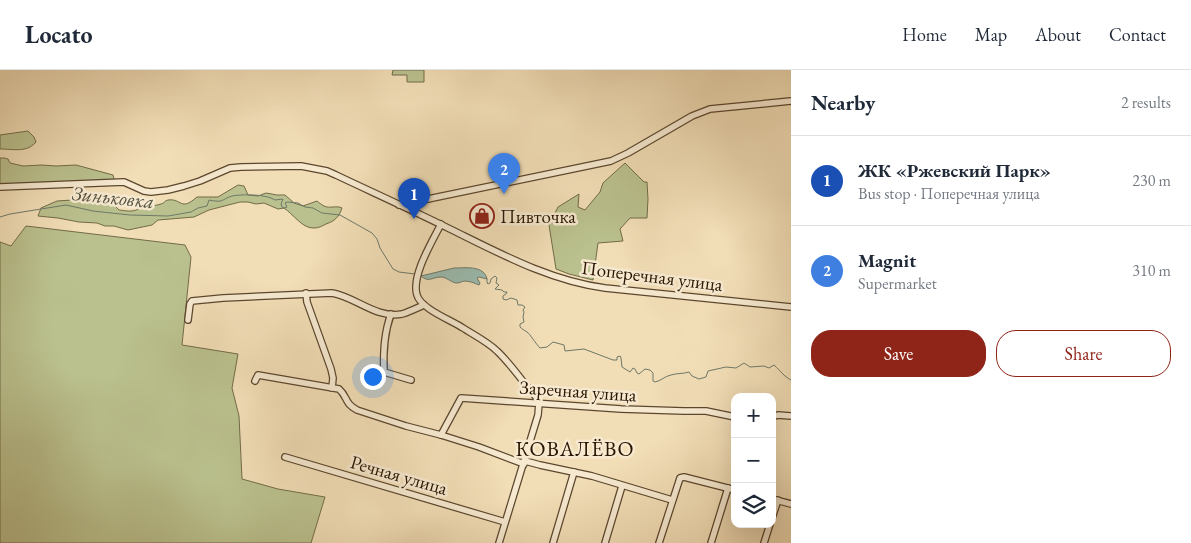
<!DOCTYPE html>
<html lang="en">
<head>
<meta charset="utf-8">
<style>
  :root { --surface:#fff; --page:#f2f2f3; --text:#1f2937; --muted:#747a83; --line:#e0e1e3; --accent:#8f2418 }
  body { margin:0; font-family:"EB Garamond",serif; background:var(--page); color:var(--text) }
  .controls { position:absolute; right:15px; bottom:15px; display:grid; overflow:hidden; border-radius:10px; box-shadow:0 5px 20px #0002 }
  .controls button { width:45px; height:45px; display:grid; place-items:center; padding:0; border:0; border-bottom:1px solid var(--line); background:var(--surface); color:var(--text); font:25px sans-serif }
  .you { position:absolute; left:372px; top:306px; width:18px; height:18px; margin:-12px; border:4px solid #fff; border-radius:50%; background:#1a73e8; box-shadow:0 0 0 8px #1a73e833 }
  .badge { display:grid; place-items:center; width:32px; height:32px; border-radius:50%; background:var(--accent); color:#fff; font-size:16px; font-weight:700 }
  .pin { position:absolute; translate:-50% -41px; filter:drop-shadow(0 1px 2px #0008) }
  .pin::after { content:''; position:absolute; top:26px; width:18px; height:15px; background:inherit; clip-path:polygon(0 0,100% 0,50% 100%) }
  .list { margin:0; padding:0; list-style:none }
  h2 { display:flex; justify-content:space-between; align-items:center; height:65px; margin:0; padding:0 20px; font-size:21px }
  h2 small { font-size:16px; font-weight:400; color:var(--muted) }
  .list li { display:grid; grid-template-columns:32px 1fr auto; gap:15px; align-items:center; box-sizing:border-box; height:90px; padding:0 20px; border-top:1px solid var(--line) }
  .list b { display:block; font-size:19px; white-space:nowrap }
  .list p { margin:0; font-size:16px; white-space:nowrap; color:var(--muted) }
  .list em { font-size:16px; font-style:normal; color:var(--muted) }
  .actions { display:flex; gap:10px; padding:15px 20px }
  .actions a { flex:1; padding:11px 0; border:1px solid var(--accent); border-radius:20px; text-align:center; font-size:18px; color:var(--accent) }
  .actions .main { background:var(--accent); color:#fff }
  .icon { flex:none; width:28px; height:28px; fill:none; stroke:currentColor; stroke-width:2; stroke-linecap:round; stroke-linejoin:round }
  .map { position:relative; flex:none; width:791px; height:473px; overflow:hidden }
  header { display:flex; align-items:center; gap:30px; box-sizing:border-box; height:70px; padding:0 25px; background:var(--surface); border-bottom:1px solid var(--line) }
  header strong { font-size:24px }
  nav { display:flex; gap:28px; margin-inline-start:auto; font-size:18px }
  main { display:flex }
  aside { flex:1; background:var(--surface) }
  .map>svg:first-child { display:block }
  .green { fill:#bac18e; stroke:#726b48 }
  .water { fill:#9bbbaf; stroke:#6d7969 }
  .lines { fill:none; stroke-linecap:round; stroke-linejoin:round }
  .stream { stroke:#6d7969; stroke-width:1 }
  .minor-casing { stroke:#5b472e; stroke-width:8 }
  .minor { stroke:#f6e9d0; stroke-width:5.5 }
  .labels { text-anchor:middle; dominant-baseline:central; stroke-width:5; stroke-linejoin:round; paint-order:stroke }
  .poi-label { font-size:19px; fill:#291501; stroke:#f6e9d0; text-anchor:start }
  .street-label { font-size:19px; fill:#291501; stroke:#f6e9d0 }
  .water-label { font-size:20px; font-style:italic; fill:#514f3e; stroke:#f6e9d0 }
  .quarter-label { font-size:21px; letter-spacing:1px; fill:#291501; stroke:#f6e9d0 }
</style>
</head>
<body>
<header>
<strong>Locato</strong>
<nav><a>Home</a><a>Map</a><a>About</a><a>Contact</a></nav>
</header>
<main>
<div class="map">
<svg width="791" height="473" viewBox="0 0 791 473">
  <rect width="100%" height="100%" fill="#f1ddb6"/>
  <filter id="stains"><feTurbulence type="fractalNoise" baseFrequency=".004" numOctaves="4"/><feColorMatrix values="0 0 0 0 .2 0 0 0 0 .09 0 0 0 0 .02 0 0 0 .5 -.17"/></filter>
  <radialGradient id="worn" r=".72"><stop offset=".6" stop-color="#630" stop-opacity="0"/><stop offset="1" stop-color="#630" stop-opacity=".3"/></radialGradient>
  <!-- green -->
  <g class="green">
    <path d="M 393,0 L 424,0 L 424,12 L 407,12 L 407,5 L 392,5 Z"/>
    <path d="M 28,61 L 34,67 L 36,72 C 27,83 13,79 0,79 L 0,65 Z"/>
    <path d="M 0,88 L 4,88 L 8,89 L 10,93 L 23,96 L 42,95 L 56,96 L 76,95 L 113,105 L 114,109 L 108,111 L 0,114 Z"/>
    <path d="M 625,93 L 644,112 L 647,112 L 648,129 L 647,148 L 630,148 L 620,159 L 623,171 L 598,173 L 593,210 L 569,204 L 556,199 L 549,155 L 558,137 L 579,124 L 578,137 L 585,140 L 600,122 L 603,113 Z"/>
    <path d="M 238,115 L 244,116 L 248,125 L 258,126 L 266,123 L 277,125 L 285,125 L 294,133 L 303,136 L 317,131 C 319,133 321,134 324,136 C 330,139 336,135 342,138 C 339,147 335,151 326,154 C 322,156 319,158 314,158 C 303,159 293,144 284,138 L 278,139 L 264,133 L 256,134 L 248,132 L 240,132 L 209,140 L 194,147 L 158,150 L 152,155 L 128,160 L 114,156 L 105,156 L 97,153 L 79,152 L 58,148 L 38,146 L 41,138 L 57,131 L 72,130 L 80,126 L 89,126 L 97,130 L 112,133 L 119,140 C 128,141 135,143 142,136 C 147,136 156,136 161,134 C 167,132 162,132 168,130 C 182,128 180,142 197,127 L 218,127 Z"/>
    <path d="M 26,156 L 185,175 L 191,187 L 182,275 L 238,284 L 232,318 L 239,346 L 242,409 L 278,419 L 325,427 L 311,473 L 0,473 L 0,172 L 11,176 Z"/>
  </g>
  <!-- water -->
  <path class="water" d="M 454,198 C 465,198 484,195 487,209 L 479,207 L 477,208 L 480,213 L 479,215 C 474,213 470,211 464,211 C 460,212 460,213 456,213 C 451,212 446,207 441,207 C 432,207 429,213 421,206 Z"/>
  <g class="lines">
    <!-- stream -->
    <g class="stream">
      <path d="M 0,147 L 10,144 L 66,135 L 93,141 L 130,145 L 168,146 L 191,142 L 198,138 L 207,136 L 209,130 C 224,133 220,130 232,126 C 243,124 266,124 275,130 L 283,129 L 281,134 L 282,137 L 284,138 L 287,137 L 285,133 L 287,132 L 298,133 L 305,137 L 313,138 L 322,143 L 340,145 L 372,163 L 377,169 L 380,178 L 393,199 L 399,202 L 415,204"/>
      <path d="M 487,209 L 487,213 L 488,214 L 490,213 L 491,209 L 495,206 L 497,208 L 496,213 L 499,215 L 495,219 L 502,220 L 504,222 L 507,222 L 506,224 L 503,226 L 503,229 L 506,230 L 511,228 L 517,230 L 518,235 L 522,235 L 525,237 L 523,240 L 524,242 L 523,247 L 524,252 L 520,254 L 520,257 C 522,259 524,260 527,262 C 530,264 536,274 540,278 L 547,277 L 553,272 L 564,275 L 565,281 L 584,279 L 613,290 L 617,290 L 617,287 L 620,286 L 621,288 L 622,297 L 630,302 L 633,298 L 635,299 L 637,303 L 639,304 L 645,299 L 650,300 L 653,303 L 653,311 L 655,312 C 661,311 665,306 671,305 C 677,303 683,304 689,302 L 692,306 L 699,309 L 706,307 L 708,301 L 726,297 L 736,298 L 744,293 L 750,297 L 764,296 L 769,298 L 774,295 C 781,301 783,306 791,310"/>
    </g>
    <defs>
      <g id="minor">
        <path d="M 0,117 L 124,112 L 144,121 L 151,122 L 168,120 L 184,116 L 200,111 L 230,98 L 241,97 L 301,96 L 327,101 L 336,105 C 374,123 412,140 450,159 C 499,183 550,211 605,218 L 791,237"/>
        <path d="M 399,135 L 611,91 L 628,83 L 692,46 L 710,39 L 791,31"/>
        <path d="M 441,154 C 432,172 411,206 417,225 C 421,239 451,250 463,258 C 474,265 488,272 497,281 C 512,295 523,313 537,328 L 539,333 L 538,345 L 499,473"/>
        <path d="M 306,223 L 307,232 L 331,299 L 333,308 L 332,318"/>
        <path d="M 391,244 C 384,263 383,282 384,302 L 411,310"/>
        <path d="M 188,250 L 190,234 L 192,231 L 223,228 L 332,223 C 356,227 376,249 402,244 C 409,242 417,238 424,235"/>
        <path d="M 255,311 L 258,305 L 339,319 C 348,327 344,333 357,340 L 406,356 L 441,365 L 479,377 L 524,394"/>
        <path d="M 772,347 L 778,345 L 791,346"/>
        <path d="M 441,365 L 461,328 L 621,339 L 684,341 L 706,341 L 735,347"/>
        <path d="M 285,387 L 505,452"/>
        <path d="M 525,391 L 540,395 L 592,406 L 672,430"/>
        <path d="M 772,429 L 791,434"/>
        <path d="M 772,448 L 778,430"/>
        <path d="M 553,473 L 574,402"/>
        <path d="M 605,473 L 622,416"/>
        <path d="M 659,473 L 680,408 L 684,407 L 735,420"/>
        <path d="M 711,473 L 728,418"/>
        <path d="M 764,473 L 770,454"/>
      </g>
    </defs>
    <!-- minor casing -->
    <use href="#minor" class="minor-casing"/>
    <!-- minor -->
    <use href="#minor" class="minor"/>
  </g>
  <!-- icons -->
  <defs>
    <symbol id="shop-ring" viewBox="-11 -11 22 22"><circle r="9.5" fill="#f6e9d0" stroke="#8f2418" stroke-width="1.5"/><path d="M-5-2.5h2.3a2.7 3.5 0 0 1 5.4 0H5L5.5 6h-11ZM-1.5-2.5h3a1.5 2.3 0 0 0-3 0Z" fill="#8f2418"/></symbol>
  </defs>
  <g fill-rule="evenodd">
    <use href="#shop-ring" x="468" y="132" width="28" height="28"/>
  </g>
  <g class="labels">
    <!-- poi labels -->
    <g class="poi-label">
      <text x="500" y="146">Пивточка</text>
    </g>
    <!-- street labels -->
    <g class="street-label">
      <text transform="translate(652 206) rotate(7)">Поперечная улица</text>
      <text transform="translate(578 321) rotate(4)">Заречная улица</text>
      <text transform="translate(399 405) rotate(16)">Речная улица</text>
    </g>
    <!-- water labels -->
    <g class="water-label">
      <text transform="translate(113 127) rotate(6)">Зиньковка</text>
    </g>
    <!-- quarter labels -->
    <g class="quarter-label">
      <text x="575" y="378">КОВАЛЁВО</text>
    </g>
  </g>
  <rect width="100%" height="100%" filter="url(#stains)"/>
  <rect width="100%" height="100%" fill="url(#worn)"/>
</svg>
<div class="controls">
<button>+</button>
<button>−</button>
<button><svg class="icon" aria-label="layers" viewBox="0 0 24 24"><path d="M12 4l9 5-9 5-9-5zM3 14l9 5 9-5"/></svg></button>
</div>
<div class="you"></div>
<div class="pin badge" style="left:414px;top:149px;background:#1a4fb4">1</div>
<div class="pin badge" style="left:504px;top:124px;background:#3f7fe0">2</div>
</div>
<aside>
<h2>Nearby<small>2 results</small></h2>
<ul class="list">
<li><span class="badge" style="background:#1a4fb4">1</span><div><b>ЖК «Ржевский Парк»</b><p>Bus stop · Поперечная улица</p></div><em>230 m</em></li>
<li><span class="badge" style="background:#3f7fe0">2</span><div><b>Magnit</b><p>Supermarket</p></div><em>310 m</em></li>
</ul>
<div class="actions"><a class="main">Save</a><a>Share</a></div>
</aside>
</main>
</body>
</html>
